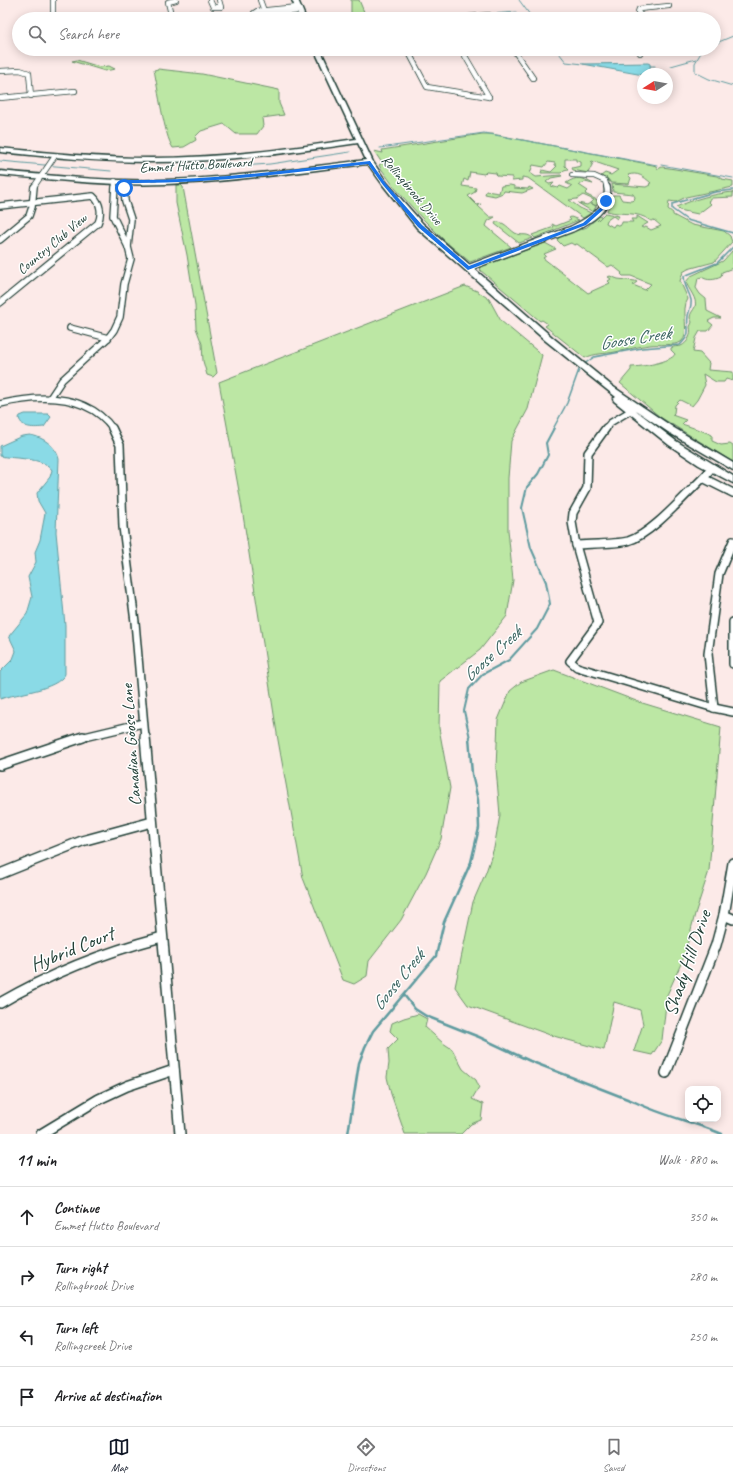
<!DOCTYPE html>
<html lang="en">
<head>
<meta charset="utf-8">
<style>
  :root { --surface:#fff; --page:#f6f6f6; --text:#202124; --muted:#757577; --line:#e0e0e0; --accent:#111827 }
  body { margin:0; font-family:Caveat,sans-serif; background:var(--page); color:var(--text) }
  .controls { position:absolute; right:12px; bottom:12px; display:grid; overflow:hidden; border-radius:8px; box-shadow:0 2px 10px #0003 }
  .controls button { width:36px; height:36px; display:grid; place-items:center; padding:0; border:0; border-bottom:1px solid var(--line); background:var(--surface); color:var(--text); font:20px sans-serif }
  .compass { position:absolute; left:637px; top:68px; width:36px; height:36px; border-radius:50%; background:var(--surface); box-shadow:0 2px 10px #0003; rotate:259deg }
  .stop { position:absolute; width:12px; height:12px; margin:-9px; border:3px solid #1a73e8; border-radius:50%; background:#fff }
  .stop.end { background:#1a73e8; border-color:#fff; box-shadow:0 1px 4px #0008 }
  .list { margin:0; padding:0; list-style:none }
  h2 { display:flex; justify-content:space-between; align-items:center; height:52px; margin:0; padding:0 16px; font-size:17px }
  h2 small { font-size:13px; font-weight:400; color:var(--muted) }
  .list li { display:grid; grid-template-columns:26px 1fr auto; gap:12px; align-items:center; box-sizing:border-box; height:60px; padding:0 16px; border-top:1px solid var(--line) }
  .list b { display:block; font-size:15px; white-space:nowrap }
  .list p { margin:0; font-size:13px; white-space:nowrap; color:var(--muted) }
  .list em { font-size:13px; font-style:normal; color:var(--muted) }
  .icon { flex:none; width:22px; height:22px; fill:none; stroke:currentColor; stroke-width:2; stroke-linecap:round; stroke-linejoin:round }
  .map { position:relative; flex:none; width:733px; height:1134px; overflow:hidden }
  .search { position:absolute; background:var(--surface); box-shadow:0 2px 10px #0003; left:12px; right:12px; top:12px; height:44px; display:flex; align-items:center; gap:10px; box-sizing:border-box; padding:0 14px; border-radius:22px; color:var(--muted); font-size:15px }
  .sheet { height:292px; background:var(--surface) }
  nav { display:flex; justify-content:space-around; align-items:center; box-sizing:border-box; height:56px; border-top:1px solid var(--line); background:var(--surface); font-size:11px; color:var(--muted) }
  nav a { display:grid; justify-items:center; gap:2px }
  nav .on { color:var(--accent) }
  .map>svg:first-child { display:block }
  .green { fill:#bce7a4; stroke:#6e926c }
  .water { fill:#8adae6; stroke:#5f9b9f }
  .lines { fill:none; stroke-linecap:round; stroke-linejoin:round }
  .stream-far3 { stroke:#5f9b9f; stroke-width:1 }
  .stream-far2 { stroke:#5f9b9f; stroke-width:1.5 }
  .stream-far1 { stroke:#5f9b9f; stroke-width:2 }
  .stream { stroke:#5f9b9f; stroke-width:2.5 }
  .street-far3-casing { stroke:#1f3d34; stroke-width:6 }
  .street-far2-casing { stroke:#1f3d34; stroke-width:8 }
  .street-far1-casing { stroke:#1f3d34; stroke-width:10 }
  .street-casing { stroke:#1f3d34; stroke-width:12 }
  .secondary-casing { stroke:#1f3d34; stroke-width:3 }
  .street-far3 { stroke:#fff; stroke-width:4.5 }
  .street-far2 { stroke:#fff; stroke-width:5.5 }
  .street-far1 { stroke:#fff; stroke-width:7 }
  .street { stroke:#fff; stroke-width:9 }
  .secondary { fill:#fff; fill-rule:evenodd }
  .route { fill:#1a73e8 }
  .labels { text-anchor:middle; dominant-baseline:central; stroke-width:3; stroke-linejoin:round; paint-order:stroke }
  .far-street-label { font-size:14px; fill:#1f3d34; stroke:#fff }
  .street-label { font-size:17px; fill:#1f3d34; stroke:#fff }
  .water-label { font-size:18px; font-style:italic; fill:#3a6460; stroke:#fff }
  .near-street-label { font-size:20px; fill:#1f3d34; stroke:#fff }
</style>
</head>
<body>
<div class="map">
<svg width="733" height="1134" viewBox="0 0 733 1134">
  <rect width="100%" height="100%" fill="#fceae8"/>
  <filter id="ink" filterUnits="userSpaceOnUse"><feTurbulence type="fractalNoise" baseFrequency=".025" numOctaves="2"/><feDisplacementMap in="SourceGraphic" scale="8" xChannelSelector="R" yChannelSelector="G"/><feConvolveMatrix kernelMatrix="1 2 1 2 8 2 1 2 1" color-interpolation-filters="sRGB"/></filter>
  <g filter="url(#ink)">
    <!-- green -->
    <g class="green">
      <path d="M 351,0 L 359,0 L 367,19 L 353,17 L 351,13 Z"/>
      <path d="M 77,60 L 100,67 L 109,66 L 115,69 L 105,71 L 72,61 Z"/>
      <path d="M 158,69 L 202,74 L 279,90 L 279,103 L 284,115 L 262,118 L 263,126 L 257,134 L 236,134 L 224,124 L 201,131 L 195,137 L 196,140 L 184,147 L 173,148 C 164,135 158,88 154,70 Z"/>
      <path d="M 482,134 L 492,134 L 653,165 L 656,166 L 658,169 L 662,167 L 669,168 L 717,176 L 722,178 L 722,179 L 733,181 L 733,187 L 686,197 L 676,202 L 669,201 L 668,209 L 673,213 L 673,215 L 692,225 L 724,231 L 730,236 L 732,242 L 714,262 L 688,269 L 683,272 L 680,281 L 688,299 C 680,309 691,335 681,342 C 675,346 657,344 650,345 C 638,346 628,350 615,352 C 605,354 595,353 585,358 L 545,326 L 548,324 L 542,320 L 540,321 L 480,270 L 482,271 L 480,269 L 483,266 L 545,243 L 556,249 L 544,254 L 546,256 L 543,258 L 588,293 L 610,283 L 608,281 L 611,279 L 608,277 L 610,276 L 618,279 L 635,281 L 637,282 L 633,285 L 645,290 L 651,284 L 631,276 L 623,276 L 621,274 L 622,273 L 612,265 L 608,267 L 577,244 L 574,245 L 571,243 L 563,246 L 557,240 L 559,237 L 587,227 L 599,216 L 601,217 L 597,221 L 605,213 L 619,216 L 617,219 L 613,216 L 607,220 L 606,223 L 613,227 L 615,224 L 620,226 L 622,223 L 622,222 L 633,222 L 631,219 L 637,219 L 637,216 L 648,223 L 641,227 L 643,228 L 646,227 L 651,230 L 661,226 L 654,220 L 651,221 C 636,210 624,216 607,211 L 613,195 L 619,195 L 622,200 L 631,201 L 634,200 L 635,197 L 633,194 L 613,192 L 612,184 L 646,187 L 650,185 L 649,184 L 651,183 C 643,176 638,172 628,175 L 631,178 L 629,184 L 611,183 L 606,177 L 610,182 L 609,182 L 608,180 L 601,176 L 605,173 L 611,175 L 618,170 L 592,161 L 591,162 L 593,163 L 588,173 L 573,170 L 572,168 L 581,166 L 581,162 L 576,161 L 576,159 L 565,159 L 565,166 L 568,169 L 564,170 L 561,173 L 541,173 L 542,170 L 551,172 L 557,166 L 555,165 L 555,163 L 548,162 L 544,167 L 533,165 L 530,173 L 536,177 L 561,175 L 562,176 L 551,178 L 546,182 L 549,184 L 554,183 L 551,186 L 558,188 L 560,186 L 568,189 L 572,186 L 566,183 C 577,176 582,177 593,184 L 585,182 L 579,185 L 588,191 L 585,194 L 599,201 L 593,212 L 578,203 L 587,205 L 590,203 L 591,205 L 592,204 L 596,206 L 591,203 L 594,200 L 583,195 L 577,199 L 569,200 L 580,208 L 591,213 L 583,218 L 528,178 L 522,177 L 522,180 L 512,181 L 512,177 L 497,176 L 496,173 L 486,172 L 484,174 L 470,172 L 468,181 L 464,179 L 462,186 L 476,188 L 475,192 L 468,196 L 477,205 L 481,204 L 478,206 L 490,217 L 495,217 L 488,221 L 486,226 L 511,247 L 470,262 L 446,242 L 421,217 L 395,188 L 380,167 L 379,165 L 382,163 L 374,151 L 383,153 L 382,150 Z"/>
      <path d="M 176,185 L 181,185 L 183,187 L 217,373 L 213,377 L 207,375 L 203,361 L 202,344 L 196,328 L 195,305 L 187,255 L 176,203 Z"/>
      <path d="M 510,185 L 514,186 L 514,188 L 528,189 L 529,187 L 533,189 L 522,193 L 504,191 L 503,193 L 495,196 L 485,194 L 486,191 L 499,193 L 501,186 Z"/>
      <path d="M 733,192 L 733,197 L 712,198 L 708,201 L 711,204 L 698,214 L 679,210 L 676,207 C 695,199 713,194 733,192 Z"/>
      <path d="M 571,217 L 579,220 L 535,238 L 532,235 L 554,227 L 552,224 L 556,226 L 571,220 L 569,218 Z"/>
      <path d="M 496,222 C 504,221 509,229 515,233 C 523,237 525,232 533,238 L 519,243 L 495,224 Z"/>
      <path d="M 733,250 L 733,268 L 722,272 L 721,277 C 715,280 707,281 702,277 L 698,278 L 696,288 L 700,294 L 706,299 L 707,311 L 721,318 L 714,318 L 708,321 L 713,325 L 708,331 L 700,331 L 696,338 L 693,352 L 700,353 L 709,363 L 708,370 L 733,372 L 733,381 L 726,379 L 724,382 L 716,382 L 703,374 L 705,385 L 697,400 L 692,406 L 680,400 L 675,405 L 674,413 L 672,415 L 686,420 L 682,424 C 688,426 709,433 712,435 L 712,441 L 721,445 L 730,444 L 733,446 L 733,462 L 660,417 L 620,383 L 631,370 L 631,367 C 640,367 672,362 675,354 L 671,350 L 671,348 C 674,346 677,347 681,346 C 688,343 692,334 690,327 L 692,322 L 690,318 C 690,313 693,311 695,307 C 698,299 688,289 686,282 L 691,276 L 723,261 Z"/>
      <path d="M 465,286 L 477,291 L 489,299 L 501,321 L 542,355 L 528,409 L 511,441 L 508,478 L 508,530 L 513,580 L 507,616 L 480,650 L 440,681 L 439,728 L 450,788 L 441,839 L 426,873 L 401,920 L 369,961 L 367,976 L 354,984 L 343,980 L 303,878 L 278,740 L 241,502 L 219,382 Z"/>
      <path d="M 554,670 L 639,702 L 721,727 L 709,871 L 695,914 L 684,957 L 667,995 L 662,1040 L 652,1055 L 634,1051 L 643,1024 L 640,1010 L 614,1002 L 604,1050 L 550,1035 L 468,1005 L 455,987 L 473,902 L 486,872 L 494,848 L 500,815 L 496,768 L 498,720 L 510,691 L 521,682 Z"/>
      <path d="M 418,1014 L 427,1019 L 425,1027 L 443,1043 L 452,1049 L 463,1069 L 476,1080 L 479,1087 L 472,1099 L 483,1104 L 481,1120 L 471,1124 L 461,1134 L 405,1134 L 391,1094 L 387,1077 L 389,1063 L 388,1049 L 398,1039 L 390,1031 L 392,1023 L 404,1018 Z"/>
    </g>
    <!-- water -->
    <g class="water">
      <path d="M 648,63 L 650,64 L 651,74 L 643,75 L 583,64 Z"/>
      <path d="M 25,414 L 48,414 L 51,417 L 44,427 C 34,428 22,429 19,418 L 20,416 Z"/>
      <path d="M 30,435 C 43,437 56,446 59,459 L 56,532 L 65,625 L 65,674 C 57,690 17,693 0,699 L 0,672 L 13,659 L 16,651 L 9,636 L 27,614 L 32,597 L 28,577 L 36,562 L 35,552 L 40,540 L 44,519 L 45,513 L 38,501 L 37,493 L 50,477 L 52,470 C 44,457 13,459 0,456 L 0,446 L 22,436 Z"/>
    </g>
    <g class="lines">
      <!-- stream-far3 -->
      <g class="stream-far3">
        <path d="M 519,0 L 533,19"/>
        <path d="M 493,14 L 516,12"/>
        <path d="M 714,44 L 733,36"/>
        <path d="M 556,49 L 566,62 L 583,64"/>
        <path d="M 703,49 L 695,63 L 695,72 L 709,79 L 733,86"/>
        <path d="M 650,66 L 655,66"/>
        <path d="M 671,66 L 696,59"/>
        <path d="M 380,148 L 484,133 L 657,165"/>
        <path d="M 0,161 L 111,171"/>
        <path d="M 661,165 L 733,178"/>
        <path d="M 198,169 L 270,164 L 350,152"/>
      </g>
      <!-- stream-far2 -->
      <g class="stream-far2">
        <path d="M 733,190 L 715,192 L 672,204 L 672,209 L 687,220 L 733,233"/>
        <path d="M 553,429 L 567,403 L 580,367 L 594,357 L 642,348 L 680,345 C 693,332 686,331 688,316 C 689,310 692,306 691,300 C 689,290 684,288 684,276 L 717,263 L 733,247"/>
      </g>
      <!-- stream-far1 -->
      <path class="stream-far1" d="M 470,738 L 464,711 L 469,689 L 483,674 L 509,660 L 537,629 L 550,604 L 546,582 L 531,548 L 522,508 L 527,487 L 538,474 L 548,455 L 546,443 L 554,428"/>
      <!-- stream -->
      <g class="stream">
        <path d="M 404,995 L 415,1009 L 426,1016 L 479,1037 L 530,1061 L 635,1102 C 663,1116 694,1122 722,1134"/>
        <path d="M 348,1134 L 359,1063 L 365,1047 L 373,1031 L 436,956 L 444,922 L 471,862 L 479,828 L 478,800 L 472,774 L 469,737"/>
      </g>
      <defs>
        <g id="street-far3">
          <path d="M 53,0 L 53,19"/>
          <path d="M 210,0 L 213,7 L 221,7 L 219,0"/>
          <path d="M 260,0 L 267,19"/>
          <path d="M 298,7 L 257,11 L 254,13 L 259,15 L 300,11"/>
          <path d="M 171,16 L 196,14 L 197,19"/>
          <path d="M 172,19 L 168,2 L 176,0"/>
          <path d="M 447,19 L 489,15 L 492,19"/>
          <path d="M 642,19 L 643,18 L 638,12 L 639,9 L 669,6"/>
          <path d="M 407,49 L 427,87 L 489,97"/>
          <path d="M 461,49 L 489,97"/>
          <path d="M 513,49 L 533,78"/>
          <path d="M 639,49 L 640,53"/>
          <path d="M 0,71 L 20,70 L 29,73 L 31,96"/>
          <path d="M 0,98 L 75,91"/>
          <path d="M 572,175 L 594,176 L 605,181 L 607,188"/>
          <path d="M 124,182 L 124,188"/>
          <path d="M 33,188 L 55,156"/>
          <path d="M 115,188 L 115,181"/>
        </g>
        <g id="street-far2">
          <path d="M 124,187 L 125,201 L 131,219 L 128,247"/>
          <path d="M 0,206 L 93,196 C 101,203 102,214 98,223 L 0,303"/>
          <path d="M 0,240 L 29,216 L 32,207 L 34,187"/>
          <path d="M 468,268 L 572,229 C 588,221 611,209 607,187"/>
          <path d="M 70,328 L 108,338"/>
          <path d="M 50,398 L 62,380 L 108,338 L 114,330 L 120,317 L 124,284 L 131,259 L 128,247 L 113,216 L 115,187"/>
          <path d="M 0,404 C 39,395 87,393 113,429"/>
          <path d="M 605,429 L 610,423 L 635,408"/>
        </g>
        <g id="street-far1">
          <path d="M 112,428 L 120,445 L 123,527 L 135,622 L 145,738"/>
          <path d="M 606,428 L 588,453 L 587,488 L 573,513 L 572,522 L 576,545 L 598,623 L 570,661 L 577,667 L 714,708 L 733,712"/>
          <path d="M 711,469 L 703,478 L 733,493"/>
          <path d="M 576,545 C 590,544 616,544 628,541 C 652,534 684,496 703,478"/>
          <path d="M 733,622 L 733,664"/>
          <path d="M 714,708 L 708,654 L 719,574 L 733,541"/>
          <path d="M 80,738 L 143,723"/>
        </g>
        <g id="street">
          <path d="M 145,737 L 180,1134"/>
          <path d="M 0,765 L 83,737"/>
          <path d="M 0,874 L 82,841 L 152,822"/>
          <path d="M 724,915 L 733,919"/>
          <path d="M 0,1003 C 51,973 105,952 162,937"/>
          <path d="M 666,1073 L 716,945 L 724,915 L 733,863"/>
          <path d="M 41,1134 L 99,1099 L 127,1086 L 174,1070"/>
        </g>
        <g id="secondary">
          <path d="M 292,0 L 298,0 L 306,19 L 300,19 Z"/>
          <path d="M 314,49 L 320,49 L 373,162 L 387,183 L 423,224 L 552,337 L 612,386 L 674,428 L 733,463 L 733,470 L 668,432 L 634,409 L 676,441 L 733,476 L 733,483 L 699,465 L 669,445 L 614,401 L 613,399 L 616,397 L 546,341 L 417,228 L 383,185 L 368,164 C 301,171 234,182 166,184 C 111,186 55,180 0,175 L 0,171 C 55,176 111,182 167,180 C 233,178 300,168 366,160 L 358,143 C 290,153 221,162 152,162 C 101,162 50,157 0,152 L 0,148 C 50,153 101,158 151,158 C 220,158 288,149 356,139 Z"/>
        </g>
      </defs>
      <!-- street-far3 casing -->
      <use href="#street-far3" class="street-far3-casing"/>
      <!-- street-far2 casing -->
      <use href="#street-far2" class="street-far2-casing"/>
      <!-- street-far1 casing -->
      <use href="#street-far1" class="street-far1-casing"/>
      <!-- street casing -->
      <use href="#street" class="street-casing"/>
      <!-- secondary casing -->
      <use href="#secondary" class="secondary-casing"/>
      <!-- street-far3 -->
      <use href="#street-far3" class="street-far3"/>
      <!-- street-far2 -->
      <use href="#street-far2" class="street-far2"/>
      <!-- street-far1 -->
      <use href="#street-far1" class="street-far1"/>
      <!-- street -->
      <use href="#street" class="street"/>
      <!-- secondary -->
      <use href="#secondary" class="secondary"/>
    </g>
  </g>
  <!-- route -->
  <path class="route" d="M 370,161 L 386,184 L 422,225 L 469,266 L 583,223 L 601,207 L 604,200 L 608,201 L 604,209 L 586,225 L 468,270 L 418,227 L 383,185 L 368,164 C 288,173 208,184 126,183 L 126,188 L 122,188 L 122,182 L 124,180 C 207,181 288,170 370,161 Z"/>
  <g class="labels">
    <!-- far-street labels -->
    <g class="far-street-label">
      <text transform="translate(196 165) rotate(-3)">Emmet Hutto Boulevard</text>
      <text transform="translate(412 190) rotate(50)">Rollingbrook Drive</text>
      <text transform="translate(52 244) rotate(-40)">Country Club View</text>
    </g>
    <!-- street labels -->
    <g class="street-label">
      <text transform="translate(131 745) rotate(-94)">Canadian Goose Lane</text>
    </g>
    <!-- water labels -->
    <g class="water-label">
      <text transform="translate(635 338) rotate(-9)">Goose Creek</text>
      <text transform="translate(492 654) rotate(-42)">Goose Creek</text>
      <text transform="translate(398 980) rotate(-51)">Goose Creek</text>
    </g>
    <!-- near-street labels -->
    <g class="near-street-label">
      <text transform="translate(72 949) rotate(-22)">Hybrid Court</text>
      <text transform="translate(687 963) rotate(-71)">Shady Hill Drive</text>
    </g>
  </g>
</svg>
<div class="controls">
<button><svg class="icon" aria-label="locate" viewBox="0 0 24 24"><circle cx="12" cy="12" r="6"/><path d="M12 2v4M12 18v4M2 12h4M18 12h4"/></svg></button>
</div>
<svg class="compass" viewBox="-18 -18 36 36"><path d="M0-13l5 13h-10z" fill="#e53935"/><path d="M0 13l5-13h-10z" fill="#757577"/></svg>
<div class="stop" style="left:124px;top:188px"></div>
<div class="stop end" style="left:606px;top:201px"></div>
<div class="search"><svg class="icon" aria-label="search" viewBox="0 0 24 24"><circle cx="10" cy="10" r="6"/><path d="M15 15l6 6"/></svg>Search here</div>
</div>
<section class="sheet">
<h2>11 min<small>Walk · 880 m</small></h2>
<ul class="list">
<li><svg class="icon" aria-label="ahead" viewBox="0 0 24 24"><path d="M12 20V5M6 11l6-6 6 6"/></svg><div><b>Continue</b><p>Emmet Hutto Boulevard</p></div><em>350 m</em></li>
<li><svg class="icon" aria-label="right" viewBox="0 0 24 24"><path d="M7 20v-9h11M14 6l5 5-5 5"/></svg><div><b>Turn right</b><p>Rollingbrook Drive</p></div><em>280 m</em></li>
<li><svg class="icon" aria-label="left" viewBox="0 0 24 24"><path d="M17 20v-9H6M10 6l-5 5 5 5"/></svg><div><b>Turn left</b><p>Rollingcreek Drive</p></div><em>250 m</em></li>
<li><svg class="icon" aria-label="arrive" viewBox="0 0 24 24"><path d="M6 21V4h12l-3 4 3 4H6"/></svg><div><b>Arrive at destination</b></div></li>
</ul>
</section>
<nav>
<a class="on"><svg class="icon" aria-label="map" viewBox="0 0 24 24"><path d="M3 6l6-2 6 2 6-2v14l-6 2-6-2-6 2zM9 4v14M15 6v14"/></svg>Map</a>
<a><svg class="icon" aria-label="directions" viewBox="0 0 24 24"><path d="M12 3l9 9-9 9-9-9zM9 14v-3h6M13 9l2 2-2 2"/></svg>Directions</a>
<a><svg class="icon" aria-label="saved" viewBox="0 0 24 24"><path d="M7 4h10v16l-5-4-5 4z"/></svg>Saved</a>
</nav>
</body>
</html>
